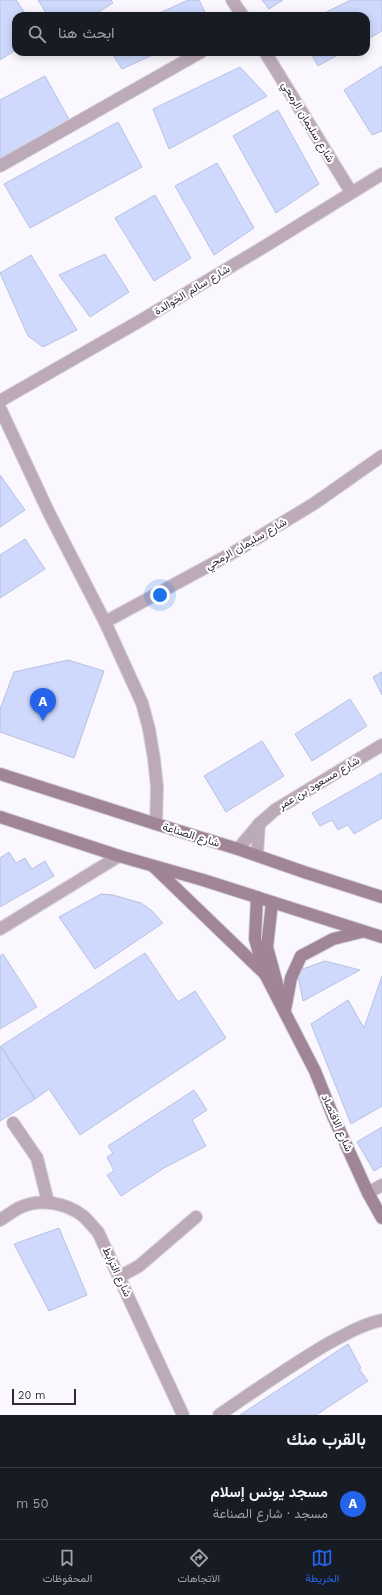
<!DOCTYPE html>
<html lang="ar">
<head>
<meta charset="utf-8">
<style>
  :root { --surface:#171b24; --page:#242831; --text:#f1f3f6; --muted:#9ea1a6; --line:#363941; --accent:#2563eb }
  body { margin:0; font-family:"Work Sans",Vazirmatn,sans-serif; background:var(--page); color:var(--text); direction:rtl }
  .scale { position:absolute; left:12px; bottom:10px; width:64px; box-sizing:border-box; padding-left:4px; border:2px solid #302b36; border-top:0; font-size:11px; line-height:14px; white-space:nowrap; color:#302b36; -webkit-text-stroke:3px #fff; paint-order:stroke }
  .you { position:absolute; left:160px; top:595px; width:14px; height:14px; margin:-10px; border:3px solid #fff; border-radius:50%; background:#1a73e8; box-shadow:0 0 0 6px #1a73e833 }
  .badge { display:grid; place-items:center; width:26px; height:26px; border-radius:50%; background:var(--accent); color:#fff; font-size:13px; font-weight:700 }
  .pin { position:absolute; translate:-50% -33px; filter:drop-shadow(0 1px 2px #0008) }
  .pin::after { content:''; position:absolute; top:21px; width:14px; height:12px; background:inherit; clip-path:polygon(0 0,100% 0,50% 100%) }
  .list { margin:0; padding:0; list-style:none }
  h2 { display:flex; justify-content:space-between; align-items:center; height:52px; margin:0; padding:0 16px; font-size:17px }
  h2 small { font-size:13px; font-weight:400; color:var(--muted) }
  .list li { display:grid; grid-template-columns:26px 1fr auto; gap:12px; align-items:center; box-sizing:border-box; height:72px; padding:0 16px; border-top:1px solid var(--line) }
  .list b { display:block; font-size:15px; white-space:nowrap }
  .list p { margin:0; font-size:13px; white-space:nowrap; color:var(--muted) }
  .list em { font-size:13px; font-style:normal; color:var(--muted) }
  .icon { flex:none; width:22px; height:22px; fill:none; stroke:currentColor; stroke-width:2; stroke-linecap:round; stroke-linejoin:round }
  .map { position:relative; flex:none; width:382px; height:1415px; overflow:hidden; direction:ltr }
  .search { position:absolute; background:var(--surface); box-shadow:0 2px 10px #0003; left:12px; right:12px; top:12px; height:44px; display:flex; align-items:center; gap:10px; box-sizing:border-box; padding:0 14px; border-radius:12px; color:var(--muted); font-size:15px }
  .sheet { height:124px; background:var(--surface) }
  nav { display:flex; justify-content:space-around; align-items:center; box-sizing:border-box; height:56px; border-top:1px solid var(--line); background:var(--surface); font-size:11px; color:var(--muted) }
  nav a { display:grid; justify-items:center; gap:2px }
  nav .on { color:var(--accent) }
  .map>svg:first-child { display:block }
  .building { fill:#ced9fd; stroke:#b8c1df }
  .lines { fill:none; stroke-linecap:round; stroke-linejoin:round }
  .lane-casing { stroke:#d6d3da; stroke-width:14 }
  .street-casing { stroke:#d6d3da; stroke-width:14 }
  .secondary-casing { stroke:#d6d3da; stroke-width:14 }
  .lane { stroke:#bdaab8; stroke-width:12 }
  .street { stroke:#bdaab8; stroke-width:12 }
  .secondary { stroke:#a08498; stroke-width:12 }
  .labels { text-anchor:middle; dominant-baseline:central; stroke-width:4; stroke-linejoin:round; paint-order:stroke }
  .street-label { font-size:11px; fill:#302b36; stroke:#fff }
</style>
</head>
<body>
<div class="map">
<svg width="382" height="1415" viewBox="0 0 382 1415">
  <rect width="100%" height="100%" fill="#faf8fe"/>
  <!-- building -->
  <g class="building">
    <path d="M 0,0 L 16,0 L 27,16 L 16,16 L 16,50 L 0,60 Z"/>
    <path d="M 38,0 L 111,0 L 113,3 L 92,16 L 48,16 Z"/>
    <path d="M 188,0 L 199,0 L 207,16 L 153,16 Z"/>
    <path d="M 262,0 L 283,0 L 269,9 Z"/>
    <path d="M 351,0 L 382,0 L 382,31 L 366,40 L 366,16 L 318,16 Z"/>
    <path d="M 111,52 L 159,52 L 122,69 Z"/>
    <path d="M 310,52 L 343,52 L 318,66 Z"/>
    <path d="M 382,66 L 382,131 L 372,135 L 344,90 Z"/>
    <path d="M 240,67 L 267,96 L 169,149 L 153,109 Z"/>
    <path d="M 45,76 L 70,121 L 0,158 L 0,100 Z"/>
    <path d="M 278,110 L 319,184 L 276,213 L 233,136 Z"/>
    <path d="M 118,122 L 142,167 L 30,228 L 4,184 Z"/>
    <path d="M 217,163 L 254,228 L 214,255 L 175,186 Z"/>
    <path d="M 155,195 L 191,258 L 154,281 L 115,218 Z"/>
    <path d="M 105,254 L 129,292 L 90,317 L 59,275 Z"/>
    <path d="M 31,255 L 77,330 L 43,347 L 28,336 L 0,273 Z"/>
    <path d="M 0,475 L 25,510 L 0,527 Z"/>
    <path d="M 25,539 L 45,569 L 0,598 L 0,555 Z"/>
    <path d="M 68,660 L 104,671 L 74,758 L 0,732 L 0,709 L 14,672 Z"/>
    <path d="M 382,672 L 382,695 L 373,677 Z"/>
    <path d="M 350,699 L 367,726 L 312,761 L 295,734 Z"/>
    <path d="M 262,741 L 284,776 L 226,812 L 204,776 Z"/>
    <path d="M 382,773 L 382,818 L 354,834 L 348,825 L 338,830 L 332,820 L 320,826 L 312,813 Z"/>
    <path d="M 9,852 L 16,863 L 25,858 L 32,869 L 45,861 L 54,876 L 0,907 L 0,858 Z"/>
    <path d="M 101,894 L 113,895 L 141,903 L 151,910 L 163,923 L 95,969 L 59,917 Z"/>
    <path d="M 145,953 L 178,1002 L 195,991 L 226,1038 L 80,1135 L 49,1089 L 35,1099 L 1,1046 Z"/>
    <path d="M 3,954 L 37,1007 L 0,1029 L 0,956 Z"/>
    <path d="M 325,961 L 360,970 L 303,1001 L 297,971 Z"/>
    <path d="M 382,976 L 382,1106 L 351,1124 L 311,1024 L 348,1000 L 364,1028 Z"/>
    <path d="M 0,1046 L 35,1099 L 0,1121 Z"/>
    <path d="M 194,1090 L 207,1110 L 192,1120 L 206,1146 L 164,1168 L 121,1196 L 107,1175 L 114,1171 L 107,1157 L 113,1153 L 108,1146 Z"/>
    <path d="M 382,1127 L 382,1166 L 374,1171 L 357,1142 Z"/>
    <path d="M 59,1228 L 87,1295 L 49,1311 L 14,1244 Z"/>
    <path d="M 348,1344 L 361,1368 L 359,1369 L 368,1381 L 316,1415 L 240,1415 Z"/>
  </g>
  <g class="lines">
    <defs>
      <g id="lane">
        <path d="M 0,166 L 201,52"/>
        <path d="M 13,1123 L 37,1158 L 48,1202"/>
        <path d="M 368,1193 L 382,1185"/>
        <path d="M 119,1277 L 139,1266 L 196,1217"/>
      </g>
      <g id="street">
        <path d="M 232,0 L 243,16"/>
        <path d="M 265,52 L 351,192"/>
        <path d="M 0,401 L 138,322 L 262,248 L 382,174"/>
        <path d="M 0,408 L 49,513 L 105,622 L 142,703 L 149,729 L 154,759 L 157,787 L 156,824"/>
        <path d="M 105,622 L 236,551 L 315,503 L 382,456"/>
        <path d="M 238,849 L 259,824 L 275,810 L 382,745"/>
        <path d="M 257,855 L 259,824"/>
        <path d="M 0,929 L 119,856"/>
        <path d="M 0,1220 C 7,1216 14,1210 21,1207 C 40,1198 67,1203 83,1216 C 88,1220 93,1227 98,1232 L 183,1415"/>
        <path d="M 219,1415 C 256,1390 291,1365 329,1343 C 346,1334 363,1324 382,1320"/>
      </g>
      <g id="secondary">
        <path d="M 0,774 L 156,824 L 238,849 L 304,872 L 382,897"/>
        <path d="M 0,817 L 119,856 L 203,880 L 382,937"/>
        <path d="M 154,867 L 265,974"/>
        <path d="M 257,897 L 255,939 L 265,974 L 315,1071 L 333,1116 L 368,1193 L 382,1218"/>
        <path d="M 272,903 L 267,947 L 279,991"/>
        <path d="M 285,1010 L 291,978 L 301,956 L 333,939 L 361,932"/>
      </g>
    </defs>
    <!-- lane casing -->
    <use href="#lane" class="lane-casing"/>
    <!-- street casing -->
    <use href="#street" class="street-casing"/>
    <!-- secondary casing -->
    <use href="#secondary" class="secondary-casing"/>
    <!-- lane -->
    <use href="#lane" class="lane"/>
    <!-- street -->
    <use href="#street" class="street"/>
    <!-- secondary -->
    <use href="#secondary" class="secondary"/>
  </g>
  <g class="labels">
    <!-- street labels -->
    <g class="street-label">
      <text transform="translate(308 122) rotate(59)">شارع سليمان الرمحي</text>
      <text transform="translate(192 290) rotate(-31)">شارع سالم الخوالدة</text>
      <text transform="translate(246 544) rotate(-30)">شارع سليمان الرمحي</text>
      <text transform="translate(319 783) rotate(-31)">شارع مسعود بن عمر</text>
      <text transform="translate(191 835) rotate(17)">شارع الصناعة</text>
      <text transform="translate(337 1123) rotate(66)">شارع الاقتصاد</text>
      <text transform="translate(117 1272) rotate(65)">شارع الترابط</text>
    </g>
  </g>
</svg>
<div class="scale">20 m</div>
<div class="you"></div>
<div class="pin badge" style="left:43px;top:721px">A</div>
<div class="search"><svg class="icon" aria-label="search" viewBox="0 0 24 24"><circle cx="10" cy="10" r="6"/><path d="M15 15l6 6"/></svg>ابحث هنا</div>
</div>
<section class="sheet">
<h2>بالقرب منك<small></small></h2>
<ul class="list">
<li><span class="badge">A</span><div><b>مسجد يونس إسلام</b><p>مسجد · شارع الصناعة</p></div><em>50 m</em></li>
</ul>
</section>
<nav>
<a class="on"><svg class="icon" aria-label="map" viewBox="0 0 24 24"><path d="M3 6l6-2 6 2 6-2v14l-6 2-6-2-6 2zM9 4v14M15 6v14"/></svg>الخريطة</a>
<a><svg class="icon" aria-label="directions" viewBox="0 0 24 24"><path d="M12 3l9 9-9 9-9-9zM9 14v-3h6M13 9l2 2-2 2"/></svg>الاتجاهات</a>
<a><svg class="icon" aria-label="saved" viewBox="0 0 24 24"><path d="M7 4h10v16l-5-4-5 4z"/></svg>المحفوظات</a>
</nav>
</body>
</html>
